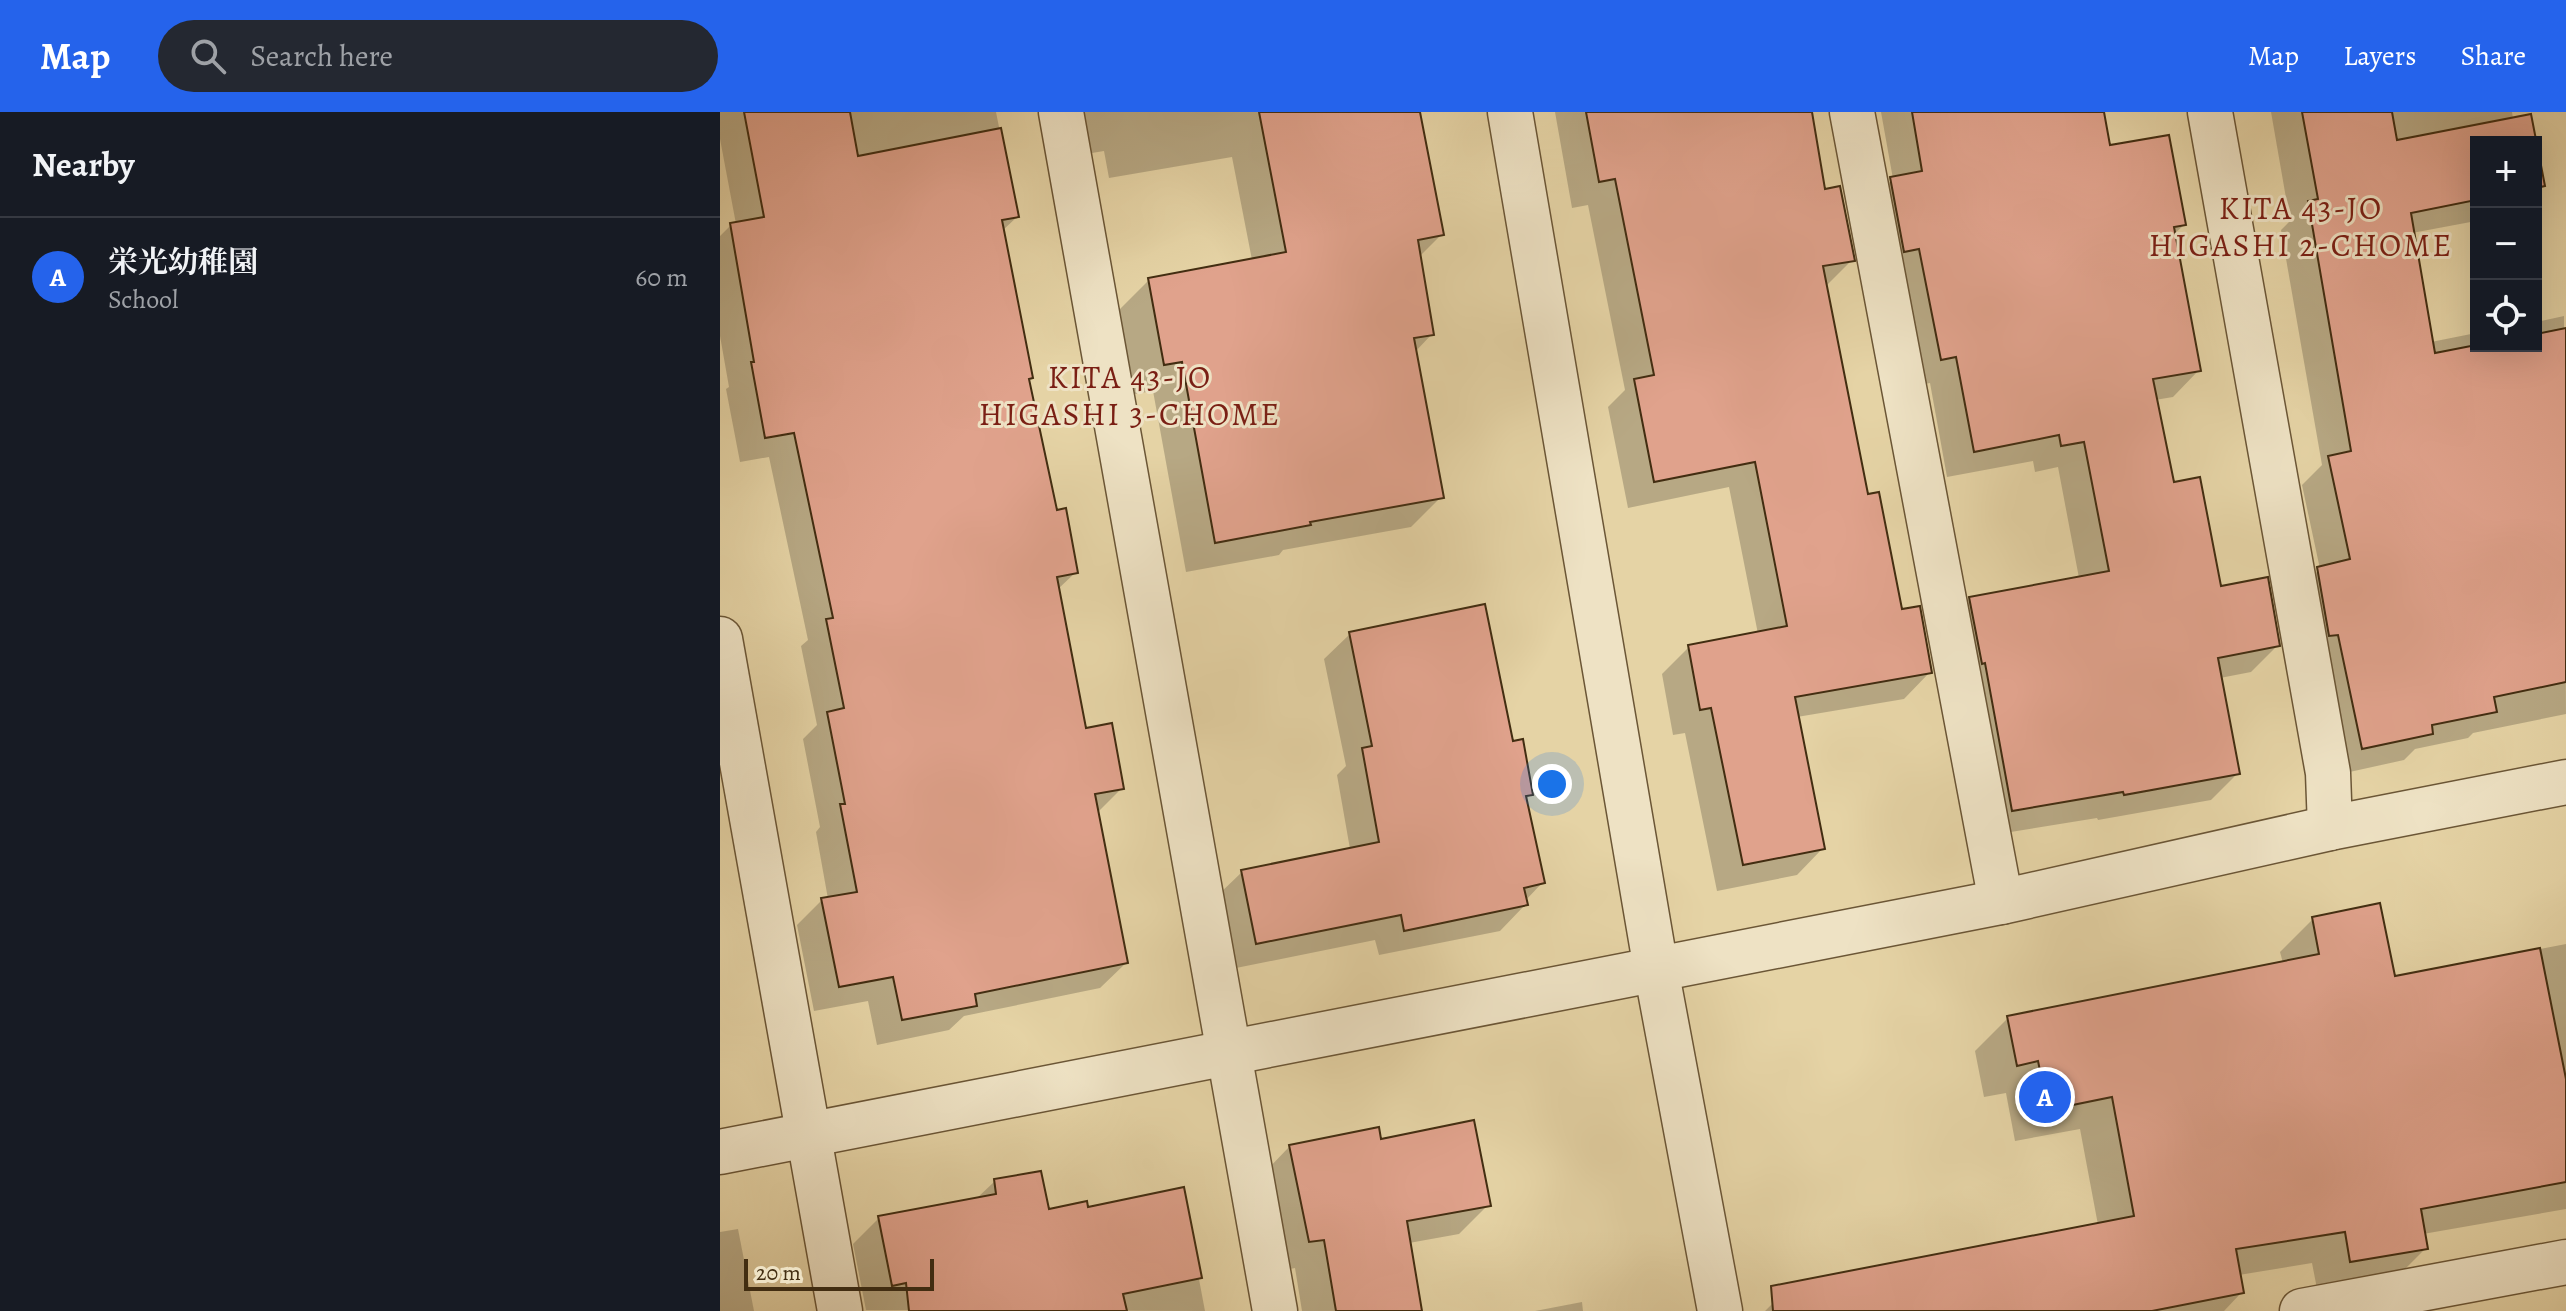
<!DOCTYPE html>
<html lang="en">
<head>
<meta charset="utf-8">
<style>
  :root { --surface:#171b24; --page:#242831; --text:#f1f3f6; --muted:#9ea1a6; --line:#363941; --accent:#2563eb }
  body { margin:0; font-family:Alegreya,"Noto Serif JP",serif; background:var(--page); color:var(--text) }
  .controls { position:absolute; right:24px; top:24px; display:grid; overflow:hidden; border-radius:0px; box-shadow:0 8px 32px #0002 }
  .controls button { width:72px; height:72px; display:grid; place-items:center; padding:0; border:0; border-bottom:2px solid var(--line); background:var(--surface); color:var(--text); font:40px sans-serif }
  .scale { position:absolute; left:24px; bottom:20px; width:190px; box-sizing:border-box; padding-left:8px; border:4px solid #422d11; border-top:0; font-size:22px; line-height:28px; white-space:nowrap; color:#422d11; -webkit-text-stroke:6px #eee2c4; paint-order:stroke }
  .you { position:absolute; left:832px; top:672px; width:28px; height:28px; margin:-20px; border:6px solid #fff; border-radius:50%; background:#1a73e8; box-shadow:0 0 0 12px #1a73e833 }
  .badge { display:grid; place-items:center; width:52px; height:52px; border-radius:50%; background:var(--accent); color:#fff; font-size:26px; font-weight:700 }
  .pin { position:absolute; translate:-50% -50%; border:4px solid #fff; box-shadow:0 2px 8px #0006 }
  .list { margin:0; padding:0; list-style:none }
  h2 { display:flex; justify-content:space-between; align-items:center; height:104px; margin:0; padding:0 32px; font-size:34px }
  h2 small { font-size:26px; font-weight:400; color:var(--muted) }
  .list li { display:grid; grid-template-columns:52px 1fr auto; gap:24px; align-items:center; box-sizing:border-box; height:120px; padding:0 32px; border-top:2px solid var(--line) }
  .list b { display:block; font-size:30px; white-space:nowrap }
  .list p { margin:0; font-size:26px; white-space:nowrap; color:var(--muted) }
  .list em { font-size:26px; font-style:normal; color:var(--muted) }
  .icon { flex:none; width:44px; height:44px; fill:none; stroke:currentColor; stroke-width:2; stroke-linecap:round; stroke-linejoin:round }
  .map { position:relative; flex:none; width:1846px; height:1199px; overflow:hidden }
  header { display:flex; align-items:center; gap:48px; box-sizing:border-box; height:112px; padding:0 40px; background:var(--accent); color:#fff }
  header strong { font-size:38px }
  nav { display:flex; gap:44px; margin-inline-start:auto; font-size:28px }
  .search { width:560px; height:72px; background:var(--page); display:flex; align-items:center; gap:20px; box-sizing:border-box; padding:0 28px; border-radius:44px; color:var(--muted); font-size:30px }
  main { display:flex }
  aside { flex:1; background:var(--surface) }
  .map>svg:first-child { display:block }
  .shadow { fill:#0003 }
  .building { fill:#e0a28c; stroke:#422d11; stroke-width:2 }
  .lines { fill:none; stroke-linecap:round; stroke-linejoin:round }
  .street-casing { stroke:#6b5636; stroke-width:47 }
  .street { stroke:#eee2c4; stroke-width:44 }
  .labels { text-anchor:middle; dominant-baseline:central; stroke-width:6; stroke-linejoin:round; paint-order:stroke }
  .neighbourhood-label { font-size:32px; letter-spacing:2px; fill:#7a1f14; stroke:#eee2c4 }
</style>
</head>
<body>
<header>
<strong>Map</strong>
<div class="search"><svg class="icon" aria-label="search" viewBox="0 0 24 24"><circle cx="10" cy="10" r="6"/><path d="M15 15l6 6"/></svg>Search here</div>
<nav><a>Map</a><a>Layers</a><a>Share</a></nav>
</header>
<main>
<aside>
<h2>Nearby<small></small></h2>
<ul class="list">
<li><span class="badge">A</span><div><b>栄光幼稚園</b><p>School</p></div><em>60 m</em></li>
</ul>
</aside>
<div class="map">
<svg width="1846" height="1199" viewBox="0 0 1846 1199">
  <rect width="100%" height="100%" fill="#e5d3a5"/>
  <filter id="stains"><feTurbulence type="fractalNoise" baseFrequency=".0025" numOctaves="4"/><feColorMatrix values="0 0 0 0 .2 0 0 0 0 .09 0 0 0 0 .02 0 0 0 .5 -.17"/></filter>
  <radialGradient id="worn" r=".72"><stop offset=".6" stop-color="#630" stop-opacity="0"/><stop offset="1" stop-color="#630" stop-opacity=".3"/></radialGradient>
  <!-- shadow -->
  <g class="shadow">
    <path d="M 0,0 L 276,0 L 297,105 L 282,119 L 311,265 L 307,269 L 336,400 L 356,460 L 337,478 L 364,619 L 402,676 L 377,701 L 406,851 L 380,876 L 244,904 L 229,918 L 157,933 L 148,889 L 94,899 L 77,813 L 102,788 L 108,787 L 96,720 L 100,715 L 83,627 L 97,613 L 81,534 L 88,528 L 49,345 L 20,350 L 6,277 L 9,275 L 0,224 L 0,124 L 11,113 L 16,112 L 0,27 Z"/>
    <path d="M 359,0 L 687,0 L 722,122 L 699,145 L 712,222 L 695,240 L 721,385 L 691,415 L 563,438 L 559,443 L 466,460 L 433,279 L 415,282 L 399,198 L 429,168 L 532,148 L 512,45 L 389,66 L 384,39 L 366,42 Z"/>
    <path d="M 835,0 L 1090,0 L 1103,79 L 1132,148 L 1105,175 L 1147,384 L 1180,499 L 1210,560 L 1184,587 L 1077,605 L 1103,736 L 1077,763 L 997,779 L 965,621 L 953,623 L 942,562 L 969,535 L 1038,522 L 1009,375 L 908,396 L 888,295 L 905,278 L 868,93 L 852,96 Z"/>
    <path d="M 1161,0 L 1382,0 L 1388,36 L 1464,113 L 1453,123 L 1479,258 L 1453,285 L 1435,288 L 1452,372 L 1499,476 L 1558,533 L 1531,560 L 1500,566 L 1518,661 L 1491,688 L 1378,708 L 1377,706 L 1266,724 L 1223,513 L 1250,486 L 1359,466 L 1338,355 L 1315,360 L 1313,349 L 1227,365 L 1210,271 L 1195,274 L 1144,94 L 1173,67 Z"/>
    <path d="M 1551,0 L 1792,0 L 1793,7 L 1815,30 L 1756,30 L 1756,109 L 1692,121 L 1711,230 L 1756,221 L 1756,234 L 1816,234 L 1816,210 L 1844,204 L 1846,602 L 1753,621 L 1748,626 L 1695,637 L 1684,648 L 1616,663 L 1570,484 L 1600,457 L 1582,373 L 1602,353 L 1561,118 L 1570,109 Z"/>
    <path d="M 630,522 L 811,682 L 805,688 L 822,771 L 805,789 L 805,793 L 780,819 L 659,843 L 655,828 L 511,857 L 496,785 L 522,760 L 630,737 L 617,663 L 626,654 L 604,547 Z"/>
    <path d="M 1593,807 L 1673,866 L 1846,832 L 1846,1097 L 1703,1122 L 1706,1136 L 1673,1169 L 1598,1182 L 1592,1151 L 1519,1163 L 1522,1180 L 1504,1199 L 1045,1199 L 1072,1172 L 1378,1113 L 1360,1017 L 1295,1029 L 1286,981 L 1264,985 L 1255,939 L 1288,906 L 1563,851 L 1560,840 Z"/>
    <path d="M 660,1030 L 768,1093 L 739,1122 L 689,1131 L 700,1199 L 582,1199 L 575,1156 L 560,1159 L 541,1064 L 570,1034 Z"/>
    <path d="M 275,1069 L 327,1099 L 367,1098 L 462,1077 L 485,1199 L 146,1198 L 133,1132 L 159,1106 L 256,1087 Z"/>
    <path d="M 18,1117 L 34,1199 L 0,1199 L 0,1120 Z"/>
    <path d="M 862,1190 L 863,1199 L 815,1199 Z"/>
  </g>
  <!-- building -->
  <g class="building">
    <path d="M 24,0 L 130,0 L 138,44 L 281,16 L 299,105 L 282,108 L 313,266 L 309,267 L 337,398 L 346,396 L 358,461 L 337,465 L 366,616 L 392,611 L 404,677 L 375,682 L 408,851 L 255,882 L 257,894 L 182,908 L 173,865 L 119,875 L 101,786 L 137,780 L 120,692 L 125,692 L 107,600 L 124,596 L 106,507 L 113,506 L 74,321 L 45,326 L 31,250 L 34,250 L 10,111 L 44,105 Z"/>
    <path d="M 539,0 L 700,0 L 724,123 L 698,128 L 714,223 L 694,226 L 724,386 L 590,410 L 591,413 L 495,431 L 462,250 L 444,253 L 428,166 L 566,140 Z"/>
    <path d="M 866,0 L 1092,0 L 1105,77 L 1120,74 L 1135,149 L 1103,154 L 1148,382 L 1159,380 L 1182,497 L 1200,494 L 1212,561 L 1075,585 L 1105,737 L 1023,753 L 991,596 L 980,598 L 968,533 L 1067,514 L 1035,350 L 934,370 L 914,267 L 934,263 L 895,67 L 879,70 Z"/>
    <path d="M 1192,0 L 1384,0 L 1390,33 L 1449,23 L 1466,113 L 1454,115 L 1481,259 L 1433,267 L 1454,370 L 1480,365 L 1501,474 L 1548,465 L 1560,534 L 1498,546 L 1520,662 L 1404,683 L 1403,680 L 1292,699 L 1265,551 L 1262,552 L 1249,485 L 1389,459 L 1364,330 L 1341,334 L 1339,323 L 1254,340 L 1236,245 L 1221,248 L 1199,137 L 1184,140 L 1170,65 L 1202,59 Z"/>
    <path d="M 1582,0 L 1672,0 L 1677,28 L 1811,2 L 1825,74 L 1816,76 L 1816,30 L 1756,30 L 1756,88 L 1691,101 L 1715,241 L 1756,233 L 1816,234 L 1816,222 L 1846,216 L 1846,570 L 1774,585 L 1777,600 L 1712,613 L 1713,622 L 1642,637 L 1618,523 L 1609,524 L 1597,455 L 1630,447 L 1608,344 L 1631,339 L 1588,89 L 1598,87 Z"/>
    <path d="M 765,492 L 793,629 L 803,627 L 813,683 L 806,684 L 825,771 L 804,776 L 808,793 L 684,819 L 681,803 L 536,832 L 521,758 L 659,730 L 642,636 L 652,634 L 629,520 Z"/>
    <path d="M 1660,791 L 1675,864 L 1820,836 L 1846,967 L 1846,1070 L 1701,1097 L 1708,1137 L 1630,1150 L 1625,1120 L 1516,1137 L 1524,1181 L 1432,1199 L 1053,1199 L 1051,1174 L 1414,1104 L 1392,985 L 1328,998 L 1318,949 L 1297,954 L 1287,904 L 1599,842 L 1592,805 Z"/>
    <path d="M 754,1008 L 771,1094 L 687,1109 L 702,1199 L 616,1199 L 604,1128 L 589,1130 L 569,1033 L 659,1015 L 661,1027 Z"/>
    <path d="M 321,1059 L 329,1097 L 367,1089 L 368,1095 L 464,1075 L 482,1166 L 403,1182 L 407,1199 L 189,1199 L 186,1171 L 172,1174 L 158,1104 L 276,1082 L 274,1067 Z"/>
  </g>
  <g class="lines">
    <defs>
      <g id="street">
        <path d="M 341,0 L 555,1199"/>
        <path d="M 790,0 L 936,857 L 1000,1199"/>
        <path d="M 1132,0 L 1281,790"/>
        <path d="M 1490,0 L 1608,661 L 1610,716"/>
        <path d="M 0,527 L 120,1199"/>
        <path d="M 0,1040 L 1281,790 L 1610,716 L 1846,670"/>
        <path d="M 1582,1199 L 1846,1150"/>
      </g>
    </defs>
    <!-- street casing -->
    <use href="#street" class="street-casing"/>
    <!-- street -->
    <use href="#street" class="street"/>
  </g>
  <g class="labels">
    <!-- neighbourhood labels -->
    <g class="neighbourhood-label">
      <text x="1581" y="96">KITA 43-JO<tspan x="1581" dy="37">HIGASHI 2-CHOME</tspan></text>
      <text x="410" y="265">KITA 43-JO<tspan x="410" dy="37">HIGASHI 3-CHOME</tspan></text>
    </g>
  </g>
  <rect width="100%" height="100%" filter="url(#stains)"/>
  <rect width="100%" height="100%" fill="url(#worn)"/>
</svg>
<div class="controls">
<button>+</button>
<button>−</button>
<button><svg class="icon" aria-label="locate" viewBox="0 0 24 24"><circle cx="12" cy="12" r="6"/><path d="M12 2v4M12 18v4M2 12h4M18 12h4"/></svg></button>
</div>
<div class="scale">20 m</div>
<div class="you"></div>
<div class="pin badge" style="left:1325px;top:985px">A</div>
</div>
</main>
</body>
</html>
